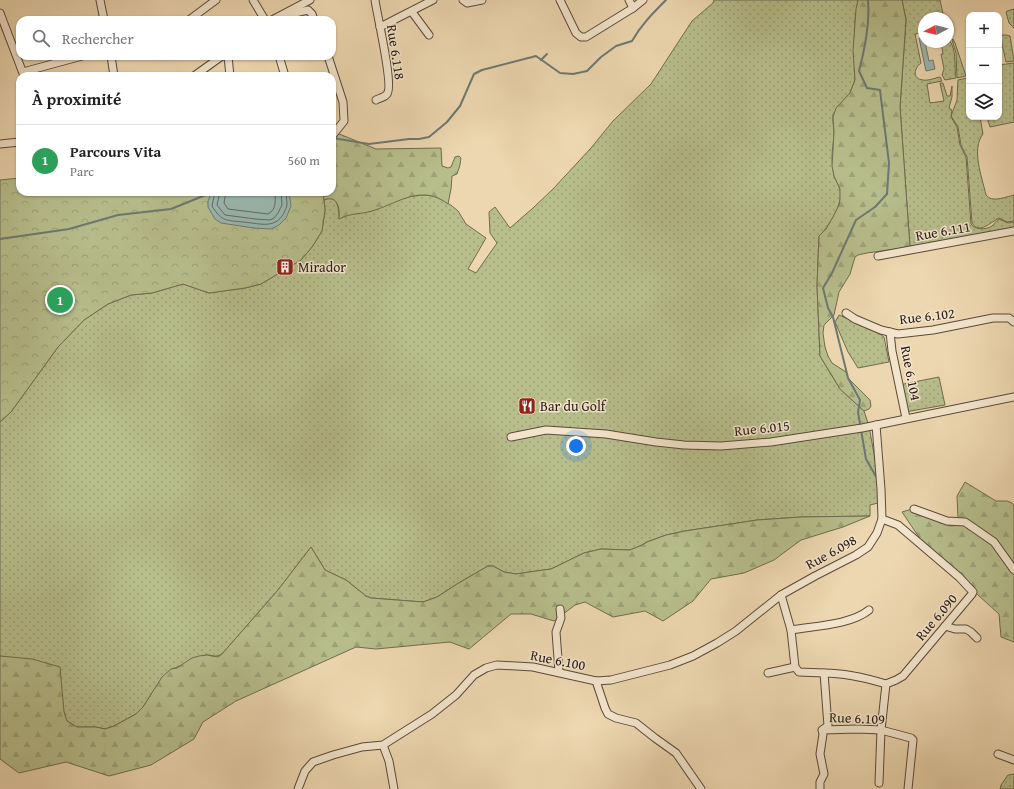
<!DOCTYPE html>
<html lang="fr">
<head>
<meta charset="utf-8">
<style>
  :root { --surface:#fff; --page:#f2f2f2; --text:#222; --muted:#767676; --line:#e0e0e0; --accent:#8f2418 }
  body { margin:0; font-family:"Gentium Book Plus",serif; background:var(--page); color:var(--text) }
  .controls { position:absolute; right:12px; top:12px; display:grid; overflow:hidden; border-radius:8px; box-shadow:0 1px 3px #0004 }
  .controls button { width:36px; height:36px; display:grid; place-items:center; padding:0; border:0; border-bottom:1px solid var(--line); background:var(--surface); color:var(--text); font:20px sans-serif }
  .compass { position:absolute; left:918px; top:12px; width:36px; height:36px; border-radius:50%; background:var(--surface); box-shadow:0 1px 3px #0004; rotate:263deg }
  .you { position:absolute; left:576px; top:446px; width:14px; height:14px; margin:-10px; border:3px solid #fff; border-radius:50%; background:#1a73e8; box-shadow:0 0 0 6px #1a73e833 }
  .badge { display:grid; place-items:center; width:26px; height:26px; border-radius:50%; background:var(--accent); color:#fff; font-size:13px; font-weight:700 }
  .pin { position:absolute; translate:-50% -50%; border:2px solid #fff; box-shadow:0 1px 4px #0006 }
  .list { margin:0; padding:0; list-style:none }
  h2 { display:flex; justify-content:space-between; align-items:center; height:52px; margin:0; padding:0 16px; font-size:17px }
  h2 small { font-size:13px; font-weight:400; color:var(--muted) }
  .list li { display:grid; grid-template-columns:26px 1fr auto; gap:12px; align-items:center; box-sizing:border-box; height:72px; padding:0 16px; border-top:1px solid var(--line) }
  .list b { display:block; font-size:15px; white-space:nowrap }
  .list p { margin:0; font-size:13px; white-space:nowrap; color:var(--muted) }
  .list em { font-size:13px; font-style:normal; color:var(--muted) }
  .icon { flex:none; width:22px; height:22px; fill:none; stroke:currentColor; stroke-width:2; stroke-linecap:round; stroke-linejoin:round }
  .map { position:relative; flex:none; width:1014px; height:789px; overflow:hidden }
  .search { position:absolute; background:var(--surface); box-shadow:0 1px 3px #0004; left:16px; top:16px; width:320px; height:44px; display:flex; align-items:center; gap:10px; box-sizing:border-box; padding:0 14px; border-radius:12px; color:var(--muted); font-size:15px }
  .panel { position:absolute; background:var(--surface); box-shadow:0 1px 3px #0004; left:16px; top:72px; width:320px; height:124px; border-radius:12px }
  .map>svg:first-child { display:block }
  .grass { fill:url(#grass-dots); stroke:#706c50 }
  .forest { fill:url(#forest-firs); stroke:#706c50 }
  .park { fill:url(#park-crowns); stroke:#706c50 }
  .water { fill:#9ab8b1; stroke:#6d7972 }
  .lines { fill:none; stroke-linecap:round; stroke-linejoin:round }
  .shore { stroke:#626a62; stroke-width:1 }
  .stream { stroke:#6d7972; stroke-width:2 }
  .minor-casing { stroke:#5a4a3a; stroke-width:9 }
  .minor { stroke:#f3e5cc; stroke-width:7 }
  .labels { text-anchor:middle; dominant-baseline:central; stroke-width:3; stroke-linejoin:round; paint-order:stroke }
  .street-label { font-size:14px; fill:#291b13; stroke:#f3e5cc }
  .poi-label { font-size:14px; fill:#291b13; stroke:#f3e5cc; text-anchor:start }
</style>
</head>
<body>
<div class="map">
<svg width="1014" height="789" viewBox="0 0 1014 789">
  <defs>
    <pattern id="grass-dots" width="8" height="8" patternUnits="userSpaceOnUse"><rect width="8" height="8" fill="#b7be8c"/><path d="M2 2h.1M6 6h.1" fill="none" stroke="#9da378" stroke-width="1.8" stroke-linecap="round"/></pattern>
    <pattern id="forest-firs" width="22" height="20" patternUnits="userSpaceOnUse"><rect width="22" height="20" fill="#b7be8c"/><path d="M5 1l3.5 6h-7zM16 11l3.5 6h-7z" fill="#9da378"/></pattern>
    <pattern id="park-crowns" width="20" height="18" patternUnits="userSpaceOnUse"><rect width="20" height="18" fill="#b7be8c"/><path d="M2 6a3 3 0 1 1 6 0M12 15a3 3 0 1 1 6 0" fill="none" stroke="#9da378"/></pattern>
  </defs>
  <rect width="100%" height="100%" fill="#edd7b0"/>
  <filter id="stains"><feTurbulence type="fractalNoise" baseFrequency=".005" numOctaves="4"/><feColorMatrix values="0 0 0 0 .2 0 0 0 0 .09 0 0 0 0 .02 0 0 0 .5 -.17"/></filter>
  <radialGradient id="worn" r=".72"><stop offset=".6" stop-color="#630" stop-opacity="0"/><stop offset="1" stop-color="#630" stop-opacity=".3"/></radialGradient>
  <!-- grass -->
  <g class="grass">
    <path d="M 714,0 L 858,0 L 855,20 L 855,80 L 850,93 L 833,114 C 832,120 834,126 834,133 C 834,141 832,149 832,157 C 832,163 833,170 834,176 C 836,181 839,185 840,190 C 843,206 829,225 819,237 L 817,286 L 820,356 L 840,389 L 864,411 L 869,426 L 877,471 L 879,491 L 878,503 L 870,505 L 870,516 L 801,517 L 757,520 L 685,531 L 666,535 L 647,542 L 642,545 L 630,550 L 601,549 L 584,553 L 551,569 L 529,572 L 516,574 L 504,572 L 493,566 L 488,566 L 457,584 L 437,597 L 423,602 L 371,598 L 366,596 L 346,580 L 325,570 L 311,547 L 278,590 L 222,654 C 214,658 214,655 207,655 C 200,655 182,667 171,669 L 156,687 L 143,707 L 136,714 L 114,726 L 105,729 L 96,727 L 77,727 L 67,721 L 64,712 L 11,658 L 0,656 L 0,422 L 11,412 L 58,347 L 84,320 L 108,304 L 131,295 L 152,293 L 183,284 L 209,293 L 245,288 L 261,284 L 301,260 L 312,247 L 322,231 L 325,210 L 324,200 C 338,194 339,209 339,219 L 348,214 L 371,211 L 407,197 L 423,195 L 433,196 L 443,200 L 452,206 L 458,211 L 466,224 L 486,238 L 468,269 L 476,273 L 497,243 L 490,233 L 489,212 L 495,207 L 510,228 L 533,208 L 553,189 L 591,148 L 613,121 L 651,84 L 692,21 L 713,3 Z"/>
    <path d="M 902,0 L 940,0 L 944,18 L 924,18 L 924,32 L 915,34 L 921,63 C 914,68 912,79 923,80 C 928,81 935,78 940,77 L 942,81 L 927,84 L 930,103 L 944,101 L 940,83 L 943,83 L 947,96 L 950,96 L 952,86 L 952,97 L 949,108 L 952,110 L 951,117 L 957,127 L 960,145 L 966,157 L 971,224 C 975,230 986,230 992,226 C 995,223 996,221 999,219 L 1008,223 L 1014,222 L 1014,228 L 910,247 L 900,107 L 906,20 Z"/>
    <path d="M 1014,9 L 1014,28 L 1009,23 L 1006,12 L 1007,11 Z"/>
    <path d="M 948,33 L 950,36 L 949,40 C 957,49 954,66 956,78 L 945,80 L 942,75 L 944,69 L 941,54 L 943,54 L 941,42 L 948,42 Z"/>
    <path d="M 1000,35 L 1006,35 L 1010,36 L 1014,61 L 1006,62 Z"/>
    <path d="M 953,39 L 955,43 L 966,76 L 957,78 L 956,53 L 952,40 Z"/>
    <path d="M 1014,63 L 1014,122 L 990,127 L 987,117 L 999,117 L 999,65 Z"/>
    <path d="M 967,78 L 969,84 L 969,117 L 980,117 L 983,134 C 971,149 982,177 986,195 C 992,203 1005,197 1014,195 L 1014,221 L 1007,222 L 999,218 C 991,222 979,235 972,223 L 967,157 L 961,145 L 958,127 L 951,116 L 957,100 L 958,80 Z"/>
    <path d="M 839,315 L 874,330 L 884,337 L 889,362 L 858,368 L 848,352 L 835,322 Z"/>
    <path d="M 939,377 L 945,405 L 905,412 L 899,385 Z"/>
    <path d="M 1014,774 L 1014,789 L 1000,789 L 1001,785 L 1008,775 Z"/>
  </g>
  <!-- forest -->
  <g class="forest">
    <path d="M 858,0 L 902,0 L 906,20 L 900,107 L 910,247 L 867,253 L 858,255 L 855,257 L 850,274 L 839,292 L 834,315 L 824,325 L 823,333 L 825,347 L 828,356 L 832,363 L 846,372 L 848,378 L 870,400 L 871,406 L 869,409 L 864,411 L 840,389 L 820,356 L 817,286 L 819,236 L 826,229 L 833,217 L 839,205 L 840,199 L 840,189 L 834,176 L 832,166 L 834,132 L 833,117 L 836,108 L 850,93 L 855,80 L 853,51 L 856,9 Z"/>
    <path d="M 332,131 L 376,149 L 441,148 L 442,166 L 448,168 L 451,167 L 455,157 L 459,156 L 461,158 L 460,165 L 457,174 L 452,176 L 451,189 L 448,204 C 422,184 400,202 375,210 C 361,215 353,212 339,219 C 340,209 338,194 324,200 L 324,201 L 323,192 L 332,192 Z"/>
    <path d="M 965,482 L 996,501 L 1007,501 L 1012,503 L 1014,506 L 1014,642 L 1001,637 L 999,614 L 927,549 L 902,512 L 912,509 L 937,518 L 958,518 L 957,496 Z"/>
    <path d="M 870,516 L 843,527 L 801,540 L 774,560 L 744,573 L 711,579 L 693,601 L 663,621 L 645,611 L 613,617 L 585,602 L 575,605 L 554,621 L 531,614 L 511,614 L 469,649 L 450,642 L 376,649 L 356,647 L 236,701 L 203,722 L 194,739 L 151,765 L 109,776 L 66,762 L 19,773 L 0,759 L 0,656 L 32,659 L 60,667 L 64,712 L 67,721 L 77,727 L 96,727 L 105,729 L 114,726 L 136,714 L 143,707 L 162,677 L 171,669 L 177,668 L 192,658 L 199,656 L 207,655 L 218,657 L 222,654 L 278,590 L 311,547 L 325,570 L 346,580 L 366,596 L 371,598 L 423,602 L 437,597 L 457,584 L 488,566 L 493,566 L 504,572 L 516,574 L 529,572 L 551,569 L 584,553 L 601,549 L 630,550 L 642,545 L 647,542 L 666,535 L 685,531 L 757,520 L 801,517 Z"/>
  </g>
  <!-- park -->
  <path class="park" d="M 20,178 L 20,192 L 323,192 L 325,210 L 322,231 L 312,247 L 301,260 L 261,284 L 245,288 L 209,293 L 183,284 L 152,293 L 131,295 L 108,304 L 84,320 L 58,347 L 11,412 L 0,422 L 0,180 Z"/>
  <!-- water -->
  <g class="water">
    <path d="M 924,37 L 929,61 L 933,60 L 935,69 L 926,71 L 919,38 Z"/>
    <path d="M 212,192 L 289,192 L 291,206 L 286,218 L 279,225 L 271,229 L 254,228 L 221,223 L 215,219 L 208,207 L 208,201 Z"/>
  </g>
  <g class="lines">
    <!-- shore -->
    <g class="shore">
      <path d="M 215,192 L 212,206 C 222,222 226,220 243,222 C 258,223 275,230 284,213 C 285,210 287,207 287,204 C 287,200 286,196 286,192"/>
      <path d="M 220,192 L 217,205 L 225,215 L 255,219 L 270,220 L 274,218 L 278,213 L 282,205 L 281,192"/>
      <path d="M 226,192 L 224,203 L 228,209 L 268,214 C 277,209 275,201 275,192"/>
    </g>
    <!-- stream -->
    <g class="stream">
      <path d="M 868,0 C 870,23 865,48 859,71 L 867,88 L 880,90 L 889,163 L 887,194 L 875,207 L 856,220 L 832,273 L 823,288 L 828,308 L 833,317 L 848,378 L 860,400 L 858,412 L 866,459 L 878,480"/>
      <path d="M 541,60 L 547,54"/>
      <path d="M 333,138 L 369,144 L 409,139 L 419,139 L 429,137 L 447,122 L 460,106 L 474,74 L 482,70 L 536,56 L 560,73 L 573,74 L 587,71 L 601,57 L 616,46 L 632,41 C 641,25 653,13 666,0"/>
      <path d="M 0,239 L 69,229 L 118,215 L 171,209 L 213,192"/>
    </g>
    <defs>
      <g id="minor">
        <path d="M 100,0 L 104,20"/>
        <path d="M 253,0 L 265,20"/>
        <path d="M 375,0 C 377,15 394,86 387,94 C 385,97 380,98 376,100"/>
        <path d="M 463,0 L 467,3 L 482,0"/>
        <path d="M 560,0 L 576,33 L 581,37 L 586,37 L 633,8 L 629,0"/>
        <path d="M 633,8 L 643,0"/>
        <path d="M 412,12 L 429,35"/>
        <path d="M 0,13 L 24,76"/>
        <path d="M 286,15 L 308,10 L 312,14 L 314,20"/>
        <path d="M 189,20 L 216,0"/>
        <path d="M 272,20 L 310,0"/>
        <path d="M 380,27 L 433,0"/>
        <path d="M 111,56 L 114,76"/>
        <path d="M 228,56 L 230,76"/>
        <path d="M 279,56 L 285,76"/>
        <path d="M 328,56 L 343,102 L 344,121 L 332,136"/>
        <path d="M 23,72 L 82,56"/>
        <path d="M 194,76 L 222,56"/>
        <path d="M 0,144 L 20,142"/>
        <path d="M 878,256 L 1014,231"/>
        <path d="M 846,313 L 855,319 L 881,330 L 898,334 L 933,330 L 993,318 L 1009,318 L 1014,322"/>
        <path d="M 890,332 L 892,351 L 906,418"/>
        <path d="M 876,425 L 881,489 L 882,519 L 898,525 L 959,577 L 973,592 L 972,594 L 903,676 L 896,680 L 886,684 L 881,730 L 879,783"/>
        <path d="M 511,437 L 546,430 L 606,434 L 656,442 L 684,445 L 721,446 L 771,442 L 862,428 L 1014,397"/>
        <path d="M 914,509 L 947,521 L 965,522 L 994,542 L 1014,570"/>
        <path d="M 781,595 L 791,630 L 795,667 L 799,672 L 824,673"/>
        <path d="M 945,626 L 955,629 L 966,629 L 971,632 L 977,638"/>
        <path d="M 791,630 C 813,626 851,625 869,610"/>
        <path d="M 559,672 L 556,632 L 561,618 L 560,609"/>
        <path d="M 768,673 L 795,667"/>
        <path d="M 596,681 L 611,680 L 670,665 L 693,656 L 717,643 L 736,631 L 781,595 L 815,576 L 856,555 L 868,547 L 877,533 L 882,519"/>
        <path d="M 823,730 L 858,729 L 881,730 L 911,738 L 913,740 L 908,789"/>
        <path d="M 383,745 L 389,761 L 394,789"/>
        <path d="M 998,754 L 1014,760"/>
        <path d="M 298,789 L 305,771 L 313,762 L 333,755 L 362,747 L 383,745 L 432,714 L 456,695 L 474,675 L 486,668 L 497,665 L 533,667 L 596,681 L 605,708 L 608,714 L 616,718 L 636,723 L 655,738 L 676,753 L 701,789"/>
        <path d="M 820,789 L 820,782 L 824,774 L 820,754 L 823,734 L 822,730 L 828,726 L 824,673 C 845,673 866,678 886,684"/>
      </g>
    </defs>
    <!-- minor casing -->
    <use href="#minor" class="minor-casing"/>
    <!-- minor -->
    <use href="#minor" class="minor"/>
  </g>
  <!-- icons -->
  <defs>
    <symbol id="building-square" viewBox="-11 -11 22 22"><rect x="-9" y="-9" width="18" height="18" rx="4" fill="#8f2418" stroke="#f3e5cc"/><path d="M-4-6H4V6H1V3H-1V6H-4ZM-2.5-4.3h1.7v1.8h-1.7ZM.8-4.3h1.7v1.8H.8ZM-2.5-1h1.7V.8h-1.7ZM.8-1h1.7V.8H.8Z" fill="#fff"/></symbol>
    <symbol id="restaurant-square" viewBox="-11 -11 22 22"><rect x="-9" y="-9" width="18" height="18" rx="4" fill="#8f2418" stroke="#f3e5cc"/><path d="M-5-6h1v4h1v-4h1v4h1v-4h1v5L-1.5 .5V6h-2V.5L-5-1ZM5-6V6H3V1.5H1.5Q1.5-4 5-6Z" fill="#fff"/></symbol>
  </defs>
  <g fill-rule="evenodd">
    <use href="#building-square" x="275" y="257" width="20" height="20"/>
    <use href="#restaurant-square" x="517" y="396" width="20" height="20"/>
  </g>
  <g class="labels">
    <!-- street labels -->
    <g class="street-label">
      <text transform="translate(396 52) rotate(81)">Rue 6.118</text>
      <text transform="translate(943 231) rotate(-10)">Rue 6.111</text>
      <text transform="translate(927 316) rotate(-7)">Rue 6.102</text>
      <text transform="translate(911 373) rotate(79)">Rue 6.104</text>
      <text transform="translate(762 428) rotate(-6)">Rue 6.015</text>
      <text transform="translate(831 552) rotate(-29)">Rue 6.098</text>
      <text transform="translate(936 617) rotate(-50)">Rue 6.090</text>
      <text transform="translate(558 660) rotate(11)">Rue 6.100</text>
      <text transform="translate(857 718) rotate(2)">Rue 6.109</text>
    </g>
    <!-- poi labels -->
    <g class="poi-label">
      <text x="298" y="267">Mirador</text>
      <text x="540" y="406">Bar du Golf</text>
    </g>
  </g>
  <rect width="100%" height="100%" filter="url(#stains)"/>
  <rect width="100%" height="100%" fill="url(#worn)"/>
</svg>
<div class="controls">
<button>+</button>
<button>−</button>
<button><svg class="icon" aria-label="layers" viewBox="0 0 24 24"><path d="M12 4l9 5-9 5-9-5zM3 14l9 5 9-5"/></svg></button>
</div>
<svg class="compass" viewBox="-18 -18 36 36"><path d="M0-13l5 13h-10z" fill="#e53935"/><path d="M0 13l5-13h-10z" fill="#767676"/></svg>
<div class="you"></div>
<div class="pin badge" style="left:60px;top:300px;background:#2e9e5b">1</div>
<div class="search"><svg class="icon" aria-label="search" viewBox="0 0 24 24"><circle cx="10" cy="10" r="6"/><path d="M15 15l6 6"/></svg>Rechercher</div>
<section class="panel">
<h2>À proximité<small></small></h2>
<ul class="list">
<li><span class="badge" style="background:#2e9e5b">1</span><div><b>Parcours Vita</b><p>Parc</p></div><em>560 m</em></li>
</ul>
</section>
</div>
</body>
</html>
